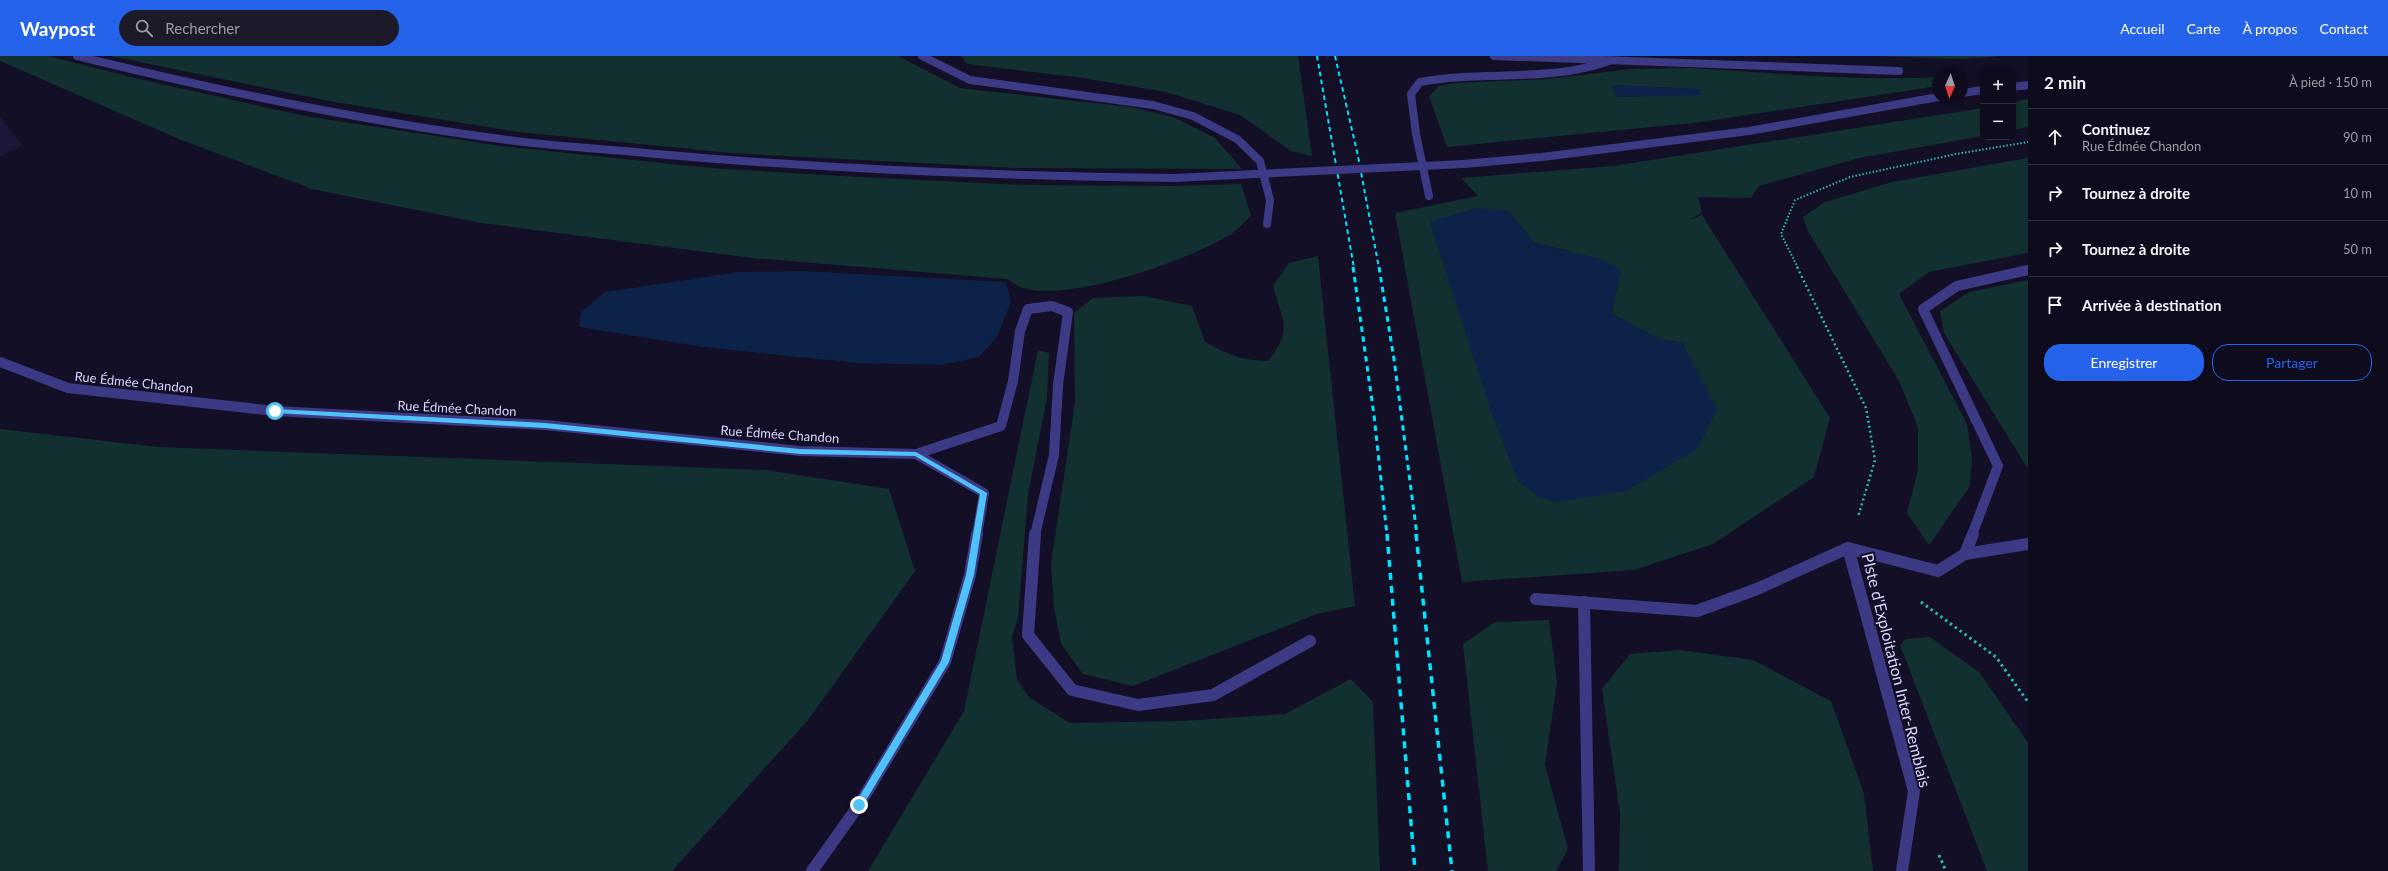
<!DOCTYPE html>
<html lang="fr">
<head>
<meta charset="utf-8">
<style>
  :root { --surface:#0e0b1c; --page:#1c1929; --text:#f1f3f6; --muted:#9b9ba3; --line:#2e2b3b; --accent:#2563eb }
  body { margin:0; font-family:Lato,sans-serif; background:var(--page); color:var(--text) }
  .controls { position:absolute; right:12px; top:12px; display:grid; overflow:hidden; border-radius:8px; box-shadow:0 2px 6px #0003 }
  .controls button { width:36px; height:36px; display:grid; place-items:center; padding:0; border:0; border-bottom:1px solid var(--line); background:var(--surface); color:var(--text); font:20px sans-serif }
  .compass { position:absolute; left:1932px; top:12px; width:36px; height:36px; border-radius:50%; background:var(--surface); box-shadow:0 2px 6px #0003; rotate:183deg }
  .stop { position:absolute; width:12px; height:12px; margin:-9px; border:3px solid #4fc3f7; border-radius:50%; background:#fff }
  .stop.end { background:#4fc3f7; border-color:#fff; box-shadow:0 1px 4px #0008 }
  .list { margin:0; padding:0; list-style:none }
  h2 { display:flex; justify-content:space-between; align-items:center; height:52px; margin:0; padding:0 16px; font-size:17px }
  h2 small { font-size:13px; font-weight:400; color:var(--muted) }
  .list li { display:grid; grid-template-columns:26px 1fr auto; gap:12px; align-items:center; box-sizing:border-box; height:56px; padding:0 16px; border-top:1px solid var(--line) }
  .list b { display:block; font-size:15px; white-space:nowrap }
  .list p { margin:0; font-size:13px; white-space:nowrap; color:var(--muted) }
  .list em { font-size:13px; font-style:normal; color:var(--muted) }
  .actions { display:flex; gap:8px; padding:12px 16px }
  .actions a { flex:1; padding:9px 0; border:1px solid var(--accent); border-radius:16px; text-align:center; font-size:14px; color:var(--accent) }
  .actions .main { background:var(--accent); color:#fff }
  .icon { flex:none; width:22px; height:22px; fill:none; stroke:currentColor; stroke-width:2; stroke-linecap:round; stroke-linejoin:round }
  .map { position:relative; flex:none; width:2028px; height:815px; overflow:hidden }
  header { display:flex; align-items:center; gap:24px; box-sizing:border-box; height:56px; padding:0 20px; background:var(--accent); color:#fff }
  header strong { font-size:19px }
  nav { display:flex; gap:22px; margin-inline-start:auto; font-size:14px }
  .search { width:280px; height:36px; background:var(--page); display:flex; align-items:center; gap:10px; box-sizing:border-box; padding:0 14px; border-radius:22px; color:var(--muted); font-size:15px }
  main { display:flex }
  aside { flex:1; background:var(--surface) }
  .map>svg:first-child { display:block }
  .green { fill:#12302f; fill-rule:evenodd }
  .water { fill:#0c2248 }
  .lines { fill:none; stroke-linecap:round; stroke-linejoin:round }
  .path-far2 { stroke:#2fb8b0; stroke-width:2; stroke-dasharray:1.5 2; stroke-linecap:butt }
  .path-far1 { stroke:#2fb8b0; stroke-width:2.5; stroke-dasharray:2 3; stroke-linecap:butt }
  .path { stroke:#2fb8b0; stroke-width:3; stroke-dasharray:2.5 3.5; stroke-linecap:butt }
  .service-far2 { stroke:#3d3a85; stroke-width:8 }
  .service-far1 { stroke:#3d3a85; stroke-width:10 }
  .service { stroke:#3d3a85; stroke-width:12 }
  .minor-far2 { stroke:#3d3a85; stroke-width:8 }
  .minor-far1 { stroke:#3d3a85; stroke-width:10 }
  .minor { stroke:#3d3a85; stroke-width:12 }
  .rail-far2 { stroke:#00e5ff; stroke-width:2; stroke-dasharray:4.5 3.5; stroke-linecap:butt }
  .rail-far1 { stroke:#00e5ff; stroke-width:3; stroke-dasharray:5.5 4.5; stroke-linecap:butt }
  .rail { stroke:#00e5ff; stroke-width:3.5; stroke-dasharray:7 6; stroke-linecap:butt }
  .minor-bridge { stroke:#3d3a85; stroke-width:8 }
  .shaded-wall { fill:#1d163a }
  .route { fill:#4fc3f7 }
  .labels { text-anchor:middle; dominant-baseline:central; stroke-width:4; stroke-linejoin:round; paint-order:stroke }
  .street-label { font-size:13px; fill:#d9d4ff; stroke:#130f26 }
  .near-street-label { font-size:16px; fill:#d9d4ff; stroke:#130f26 }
</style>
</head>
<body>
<header>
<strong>Waypost</strong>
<div class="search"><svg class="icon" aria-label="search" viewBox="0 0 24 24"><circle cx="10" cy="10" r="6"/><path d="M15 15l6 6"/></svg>Rechercher</div>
<nav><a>Accueil</a><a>Carte</a><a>À propos</a><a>Contact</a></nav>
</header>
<main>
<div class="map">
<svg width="2028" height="815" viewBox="0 0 2028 815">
  <rect width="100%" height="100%" fill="#130f26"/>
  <!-- green -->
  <g class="green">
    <path d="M 0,0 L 48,0 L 139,23 L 305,60 L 501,90 L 710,112 L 859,121 L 1024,129 L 1175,130 L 1241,128 L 1251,160 C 1244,166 1236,176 1228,180 C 1185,205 1072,246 1023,232 C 1018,230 1012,226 1007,223 L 752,202 L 481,167 L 312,133 L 179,83 L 0,5 Z"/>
    <path d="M 111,0 L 898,0 L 960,32 L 1130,51 L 1173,61 L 1215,82 L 1242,113 L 1017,112 L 731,97 L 518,76 L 329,45 Z"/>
    <path d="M 961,0 L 1298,0 L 1312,100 L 1291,95 L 1240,59 L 1166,36 L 1083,22 L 967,8 Z"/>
    <path d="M 1877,0 L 2002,0 L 1964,3 Z"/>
    <path d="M 1687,12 C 1770,16 1854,26 1938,21 L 1938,30 L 1702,66 L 1447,91 L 1429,40 L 1439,30 L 1454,27 L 1549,23 L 1631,13 ZM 1611,29 L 1698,33 L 1702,38 L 1617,41 Z"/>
    <path d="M 2028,43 L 2028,71 L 2013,74 L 2013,46 Z"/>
    <path d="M 1983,52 L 1983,80 L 1859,102 L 1759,130 L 1751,142 L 1698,141 L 1702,157 L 1687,165 L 1702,159 L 1830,362 L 1814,421 L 1713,488 L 1634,514 L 1462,526 L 1395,157 L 1478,140 L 1461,122 L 1613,110 ZM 1509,155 L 1534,187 L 1569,195 L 1612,258 L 1659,283 L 1683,287 L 1491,356 Z"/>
    <path d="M 2028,102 L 2028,197 L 1929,216 L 1899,238 L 1967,368 L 1972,403 L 1970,430 L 1929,489 L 1907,457 L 1918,414 L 1918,371 L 1899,325 L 1808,175 L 1803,161 L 1825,146 L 1892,126 Z"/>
    <path d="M 1318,200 L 1355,550 L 1317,558 L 1133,630 L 1083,618 L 1061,588 L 1054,551 L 1051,508 L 1075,346 L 1074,257 L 1093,242 L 1143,240 L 1192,250 L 1205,286 C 1226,298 1244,305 1268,305 C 1294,272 1282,266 1273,230 L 1289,207 Z"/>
    <path d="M 2028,224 L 2028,413 L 1944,277 L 1940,255 L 1969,236 Z"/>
    <path d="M 1038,294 L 1049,297 L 1047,342 L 1028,439 L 1018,562 L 1012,580 L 1017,624 L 1030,642 L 1070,667 L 1183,665 L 1285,658 L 1351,623 L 1373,646 L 1380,815 L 868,815 L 964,655 Z"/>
    <path d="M 0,373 L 158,391 L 766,414 L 889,433 L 915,515 L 808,664 L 672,815 L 0,815 Z"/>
    <path d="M 1549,564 L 1557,627 L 1545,709 L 1568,793 L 1556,815 L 1488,815 L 1463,588 L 1495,566 Z"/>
    <path d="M 1930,581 L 1980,617 L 2028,687 L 2028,815 L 1987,815 L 1900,589 L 1906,583 Z"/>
    <path d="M 1680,594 L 1753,604 L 1831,645 L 1864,738 L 1873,815 L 1619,815 L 1620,757 L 1602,633 L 1630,598 Z"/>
  </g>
  <!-- water -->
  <g class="water">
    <path d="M 1611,29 L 1699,33 L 1703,39 L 1617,41 Z"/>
    <path d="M 1476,152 L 1509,155 L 1534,187 L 1601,203 L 1621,214 L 1612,258 L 1659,283 L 1683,287 L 1717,354 L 1697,393 L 1626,435 L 1557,446 L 1540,442 L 1518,425 L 1491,356 L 1430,166 Z"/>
    <path d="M 802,215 L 1006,226 L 1011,246 L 997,281 L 979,301 L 941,309 L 857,307 L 703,291 L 579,271 L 581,256 L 605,236 L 739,216 Z"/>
  </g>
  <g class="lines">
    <!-- path-far2 -->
    <path class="path-far2" d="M 1798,212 L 1781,178 L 1795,144 L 1850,121 L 1956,98 L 2028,86"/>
    <!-- path-far1 -->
    <path class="path-far1" d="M 1797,211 L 1866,352 L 1875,404 L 1858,461"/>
    <!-- path -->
    <g class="path">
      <path d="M 1921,546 L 1996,601 L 2028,646"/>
      <path d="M 1939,799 L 1946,815"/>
    </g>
    <!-- service-far2 -->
    <g class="service-far2">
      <path d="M 922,0 L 970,24 L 1153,49 L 1193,60 L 1237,83 L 1260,105 L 1270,144 L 1267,168"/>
      <path d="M 1494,0 L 1899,15"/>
      <path d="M 1429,140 L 1416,78 L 1411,38 L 1420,26 C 1483,14 1548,27 1609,5"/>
    </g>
    <!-- service-far1 -->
    <g class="service-far1">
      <path d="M 916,398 L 1001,370 L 1013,325 L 1020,275 L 1028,253 L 1052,250 L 1068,256 L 1058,329 L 1054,399 L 1035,479"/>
      <path d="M 1972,479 L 1998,410 L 1923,253 L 1957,230 L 2028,214"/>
    </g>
    <!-- service -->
    <g class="service">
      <path d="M 1035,478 L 1028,579 L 1072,634 L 1138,649 L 1213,639 L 1310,585"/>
      <path d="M 1848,492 L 1914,735 L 1902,815"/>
      <path d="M 1965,498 L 1973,478"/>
      <path d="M 1536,543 L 1697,555 L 1757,533 L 1848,492 L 1938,515 L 1965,498 L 2028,488"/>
      <path d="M 1584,546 L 1589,815"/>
    </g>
    <!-- minor-far2 -->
    <g class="minor-far2">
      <path d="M 77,0 C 219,35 363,65 508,84 C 550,90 593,92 635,96 C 815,113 994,120 1174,122"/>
      <path d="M 2013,31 L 2028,29"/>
      <path d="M 1962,37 L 1983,34"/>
      <path d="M 1463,108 L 1542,101 L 1749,75 L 1938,41"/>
    </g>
    <!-- minor-far1 -->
    <path class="minor-far1" d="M 0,306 L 68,332 L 275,355 L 545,369 L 800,395 L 916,398 L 984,437 L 977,479"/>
    <!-- minor -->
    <path class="minor" d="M 812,815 L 859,749 L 945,606 L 970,519 L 977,478"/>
    <!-- rail-far2 -->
    <g class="rail-far2">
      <path d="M 1317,0 L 1354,212"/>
      <path d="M 1335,0 L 1358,100 L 1379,212"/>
    </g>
    <!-- rail-far1 -->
    <g class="rail-far1">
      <path d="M 1353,211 L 1374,359 L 1387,479"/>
      <path d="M 1379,211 L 1394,303 L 1417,479"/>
    </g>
    <!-- rail -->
    <g class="rail">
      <path d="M 1387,478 L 1415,815"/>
      <path d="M 1416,478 L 1452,815"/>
    </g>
    <!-- minor-bridge -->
    <path class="minor-bridge" d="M 1174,122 L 1463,108"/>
  </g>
  <!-- shaded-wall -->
  <path class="shaded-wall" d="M 0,60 L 22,90 L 0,100 Z"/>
  <!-- route -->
  <path class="route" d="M 275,353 L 545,367 L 800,393 L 916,396 L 987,437 L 974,519 L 949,606 L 862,751 L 856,751 L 856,746 L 941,605 L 966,519 L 980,438 L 915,400 L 800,398 L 545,372 L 275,357 L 272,355 Z"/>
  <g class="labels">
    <!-- street labels -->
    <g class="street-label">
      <text transform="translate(134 326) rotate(6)">Rue Édmée Chandon</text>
      <text transform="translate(457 352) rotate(3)">Rue Édmée Chandon</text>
      <text transform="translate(780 378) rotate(4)">Rue Édmée Chandon</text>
    </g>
    <!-- near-street labels -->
    <g class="near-street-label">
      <text transform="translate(1897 614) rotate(76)">PIste d'Exploitation Inter-Remblais</text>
    </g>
  </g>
</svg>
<div class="controls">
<button>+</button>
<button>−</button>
</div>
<svg class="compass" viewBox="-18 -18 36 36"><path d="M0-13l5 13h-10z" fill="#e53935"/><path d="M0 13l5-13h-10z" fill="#9b9ba3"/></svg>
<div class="stop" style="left:275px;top:355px"></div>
<div class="stop end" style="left:859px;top:749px"></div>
</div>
<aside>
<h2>2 min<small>À pied · 150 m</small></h2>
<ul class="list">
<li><svg class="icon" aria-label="ahead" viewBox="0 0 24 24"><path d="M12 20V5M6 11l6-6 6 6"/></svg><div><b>Continuez</b><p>Rue Édmée Chandon</p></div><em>90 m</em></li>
<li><svg class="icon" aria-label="right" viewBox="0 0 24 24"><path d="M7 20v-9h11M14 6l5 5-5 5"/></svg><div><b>Tournez à droite</b></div><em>10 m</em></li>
<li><svg class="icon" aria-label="right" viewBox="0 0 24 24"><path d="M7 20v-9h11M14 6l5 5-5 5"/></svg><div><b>Tournez à droite</b></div><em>50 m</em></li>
<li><svg class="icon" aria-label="arrive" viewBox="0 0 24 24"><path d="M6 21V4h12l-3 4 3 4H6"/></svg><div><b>Arrivée à destination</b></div></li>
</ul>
<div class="actions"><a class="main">Enregistrer</a><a>Partager</a></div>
</aside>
</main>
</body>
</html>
